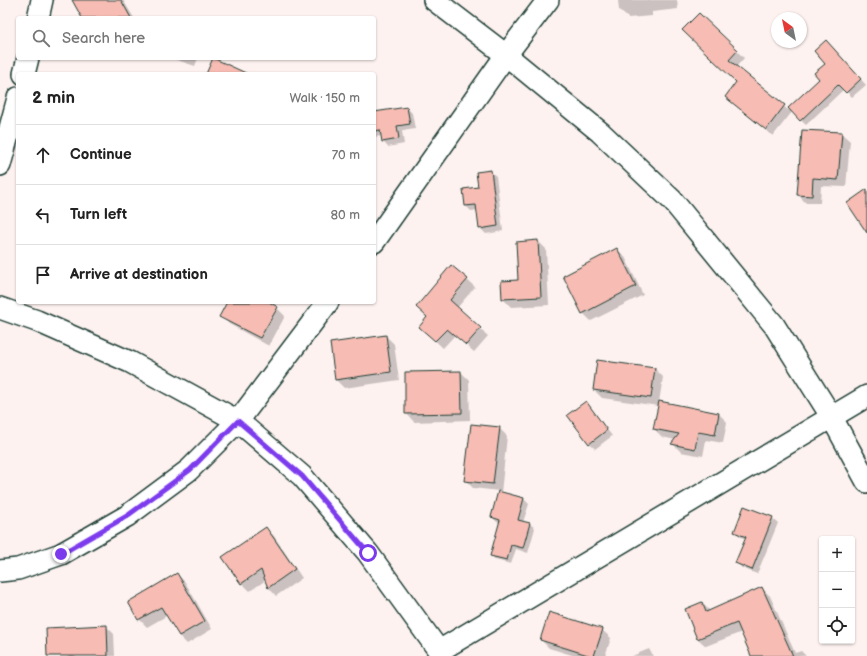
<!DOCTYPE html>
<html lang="en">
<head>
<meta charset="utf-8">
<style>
  :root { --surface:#fff; --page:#f2f2f2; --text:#222; --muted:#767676; --line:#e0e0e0 }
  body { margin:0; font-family:"Balsamiq Sans",sans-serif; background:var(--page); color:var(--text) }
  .controls { position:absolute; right:12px; bottom:12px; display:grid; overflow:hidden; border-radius:4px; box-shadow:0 1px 3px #0004 }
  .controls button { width:36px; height:36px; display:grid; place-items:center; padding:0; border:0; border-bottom:1px solid var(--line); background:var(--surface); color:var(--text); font:20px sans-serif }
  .compass { position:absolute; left:771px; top:12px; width:36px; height:36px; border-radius:50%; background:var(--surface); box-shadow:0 1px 3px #0004; rotate:327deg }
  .stop { position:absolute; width:12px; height:12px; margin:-9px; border:3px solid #7c3aed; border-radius:50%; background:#fff }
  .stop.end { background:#7c3aed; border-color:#fff; box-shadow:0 1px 4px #0008 }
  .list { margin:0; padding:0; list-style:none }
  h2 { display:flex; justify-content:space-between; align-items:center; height:52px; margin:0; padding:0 16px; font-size:17px }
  h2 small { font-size:13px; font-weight:400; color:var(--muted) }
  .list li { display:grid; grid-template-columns:26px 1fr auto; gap:12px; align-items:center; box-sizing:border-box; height:60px; padding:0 16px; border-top:1px solid var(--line) }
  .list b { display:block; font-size:15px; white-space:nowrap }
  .list em { font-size:13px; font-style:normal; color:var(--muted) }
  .icon { flex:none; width:22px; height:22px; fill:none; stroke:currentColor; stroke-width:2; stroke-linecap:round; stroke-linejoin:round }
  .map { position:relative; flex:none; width:867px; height:656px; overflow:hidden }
  .search { position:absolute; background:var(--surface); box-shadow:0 1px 3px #0004; left:16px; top:16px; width:360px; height:44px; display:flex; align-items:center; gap:10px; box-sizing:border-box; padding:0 14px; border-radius:4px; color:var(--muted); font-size:15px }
  .panel { position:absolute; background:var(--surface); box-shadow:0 1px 3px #0004; left:16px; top:72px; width:360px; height:232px; border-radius:4px }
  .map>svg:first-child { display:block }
  .shadow { fill:#0003 }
  .building { fill:#f7bcb3; stroke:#1f3d34 }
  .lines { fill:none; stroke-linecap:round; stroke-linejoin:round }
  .minor-casing { stroke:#1f3d34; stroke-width:24 }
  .minor { stroke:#fff; stroke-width:21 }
  .route { stroke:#7c3aed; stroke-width:5 }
</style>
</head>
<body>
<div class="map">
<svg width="867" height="656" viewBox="0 0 867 656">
  <rect width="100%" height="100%" fill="#fdf2f0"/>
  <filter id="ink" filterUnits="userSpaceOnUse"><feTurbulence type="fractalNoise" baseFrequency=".025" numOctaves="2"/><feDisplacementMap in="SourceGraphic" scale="8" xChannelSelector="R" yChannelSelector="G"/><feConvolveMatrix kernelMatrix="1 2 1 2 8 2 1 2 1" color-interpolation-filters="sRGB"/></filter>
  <g filter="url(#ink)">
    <!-- shadow -->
    <g class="shadow">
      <path d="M 73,0 L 123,0 L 134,18 L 84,18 Z"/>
      <path d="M 618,0 L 677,0 L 678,9 L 652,12 L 652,16 L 628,18 L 619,10 Z"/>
      <path d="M 699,14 L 744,58 L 736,67 L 788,110 L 821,79 L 831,46 L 866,85 L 852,97 L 844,89 L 806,125 L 792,112 L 773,136 L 726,97 L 737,82 Z"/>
      <path d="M 171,58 L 198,58 L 195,66 Z"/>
      <path d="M 407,108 L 412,113 L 415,129 L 402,131 L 404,144 L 388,147 L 383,142 L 382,136 L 374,137 L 374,113 Z"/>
      <path d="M 841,133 L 850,141 L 846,187 L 821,186 L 820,203 L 806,203 L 798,195 Z"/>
      <path d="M 490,171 L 496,176 L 503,231 L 486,234 L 480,228 L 478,210 L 471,211 L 466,206 Z"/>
      <path d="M 538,241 L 546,249 L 549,305 L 511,307 L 503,299 L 519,281 Z"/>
      <path d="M 617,249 L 625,257 L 643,295 L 591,321 L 583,313 Z"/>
      <path d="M 451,266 L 475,287 L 457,308 L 488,336 L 474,352 L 455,335 L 443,348 L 428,334 L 428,317 Z"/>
      <path d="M 228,302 L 267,302 L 277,308 L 285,316 L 269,346 L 229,324 L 221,316 Z"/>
      <path d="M 386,336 L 394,344 L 399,380 L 344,388 L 336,380 Z"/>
      <path d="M 655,369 L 663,377 L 659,402 L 719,414 L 727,422 L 723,443 L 706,440 L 703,456 L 681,452 L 673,444 L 676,440 L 662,437 L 654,429 L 659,406 L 602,398 L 594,390 Z"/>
      <path d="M 461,372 L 469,380 L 470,420 L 414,422 L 406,413 Z"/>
      <path d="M 586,402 L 612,436 L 595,449 L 568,415 Z"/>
      <path d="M 499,428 L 507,436 L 501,493 L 524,499 L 529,504 L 523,522 L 530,524 L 535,528 L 528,553 L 516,549 L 511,564 L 495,560 L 491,555 L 500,523 L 497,522 L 492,517 L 499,491 L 473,488 L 465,480 Z"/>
      <path d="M 772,518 L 778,523 L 757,574 L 742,568 L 737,563 L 746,539 L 741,537 L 735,532 Z"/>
      <path d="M 266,528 L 274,536 L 302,578 L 276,596 L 269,588 L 266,580 L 250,591 L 242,583 Z"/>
      <path d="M 177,574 L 185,582 L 212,629 L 187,644 L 179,636 L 168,615 L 147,627 L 139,619 L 129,602 Z"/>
      <path d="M 762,588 L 770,596 L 795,653 L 801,651 L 806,656 L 755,656 L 742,632 L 706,646 L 698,639 L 686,610 L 702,603 L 710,611 Z"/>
      <path d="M 106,626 L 114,634 L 115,656 L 48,656 Z"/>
      <path d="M 602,630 L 611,638 L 605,656 L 575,656 L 549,648 L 541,640 Z"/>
      <path d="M 649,649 L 653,656 L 632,656 Z"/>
    </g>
    <!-- building -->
    <g class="building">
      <path d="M 72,0 L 121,0 L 131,18 L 82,18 Z"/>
      <path d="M 699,13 L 738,50 L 729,60 L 785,105 L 766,130 L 725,97 L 736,82 L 682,30 Z"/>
      <path d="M 826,40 L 861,79 L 846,93 L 838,85 L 800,121 L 788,108 L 819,79 L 814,73 L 825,64 L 814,51 Z"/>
      <path d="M 213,58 L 248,74 L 206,74 Z"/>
      <path d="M 407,107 L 410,124 L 397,126 L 399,139 L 382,142 L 380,130 L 374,131 L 374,112 Z"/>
      <path d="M 802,130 L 842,132 L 838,180 L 813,178 L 812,196 L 797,195 Z"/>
      <path d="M 491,170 L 498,226 L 479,229 L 476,205 L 465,206 L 463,189 L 478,187 L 476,172 Z"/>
      <path d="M 867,189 L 867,233 L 847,203 Z"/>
      <path d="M 538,240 L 541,297 L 502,299 L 501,281 L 518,280 L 516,242 Z"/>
      <path d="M 617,248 L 636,286 L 582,314 L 563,276 Z"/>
      <path d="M 451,265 L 468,279 L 450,300 L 481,328 L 466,345 L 447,329 L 435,341 L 419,327 L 427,317 L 416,307 Z"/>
      <path d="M 227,302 L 269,302 L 278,307 L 260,338 L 219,317 Z"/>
      <path d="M 386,335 L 391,372 L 335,380 L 330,343 Z"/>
      <path d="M 597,360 L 655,368 L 651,398 L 593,390 Z"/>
      <path d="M 461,371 L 462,413 L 405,414 L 405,372 Z"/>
      <path d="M 586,401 L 607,430 L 589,444 L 567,415 Z"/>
      <path d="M 659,401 L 719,413 L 715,435 L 698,432 L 695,449 L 671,444 L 679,434 L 653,429 Z"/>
      <path d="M 471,424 L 500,427 L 493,484 L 464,481 Z"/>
      <path d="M 498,491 L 524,498 L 518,520 L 530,523 L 523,548 L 511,545 L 507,560 L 490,556 L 500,520 L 491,517 Z"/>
      <path d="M 744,506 L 773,517 L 752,570 L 735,563 L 746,537 L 734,532 Z"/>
      <path d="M 266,527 L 295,569 L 268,588 L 261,570 L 241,584 L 222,557 Z"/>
      <path d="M 177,573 L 205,621 L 179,636 L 161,607 L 138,620 L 128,602 Z"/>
      <path d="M 762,587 L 793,656 L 751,656 L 737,623 L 697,639 L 685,609 L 702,602 L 706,612 Z"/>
      <path d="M 549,612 L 603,629 L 594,656 L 591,656 L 540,640 Z"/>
      <path d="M 107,625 L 108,656 L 47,656 L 46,628 Z"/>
    </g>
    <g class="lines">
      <defs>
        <g id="minor">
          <path d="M 434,0 L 506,55 L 600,132 L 672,200 L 774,325 L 831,416 L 867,482"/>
          <path d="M 38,18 L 42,0"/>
          <path d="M 24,74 L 28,58"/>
          <path d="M 0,165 L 18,98"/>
          <path d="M 374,242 L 506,55 L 548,0"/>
          <path d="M 0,308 L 37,321 L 130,362 L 238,421 L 302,476 L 368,553 L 439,651 L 441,656"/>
          <path d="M 0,571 L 18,569 L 61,554 L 127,516 L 189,470 L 238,421 L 328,302"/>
          <path d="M 439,651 L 867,396"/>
        </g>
      </defs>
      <!-- minor casing -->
      <use href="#minor" class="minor-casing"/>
      <!-- minor -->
      <use href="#minor" class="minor"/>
    </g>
  </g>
  <g class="lines" filter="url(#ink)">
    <!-- route -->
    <path class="route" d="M 61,554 L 127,516 L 190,470 L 238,421 L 302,476 L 368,553"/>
  </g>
</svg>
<div class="controls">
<button>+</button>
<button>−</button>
<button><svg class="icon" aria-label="locate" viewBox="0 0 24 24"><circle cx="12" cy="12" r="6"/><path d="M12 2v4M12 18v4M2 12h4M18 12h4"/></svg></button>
</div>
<svg class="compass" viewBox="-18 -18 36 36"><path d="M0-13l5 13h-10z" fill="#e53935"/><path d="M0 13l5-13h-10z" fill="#767676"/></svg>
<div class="stop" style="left:368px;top:553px"></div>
<div class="stop end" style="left:61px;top:554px"></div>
<div class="search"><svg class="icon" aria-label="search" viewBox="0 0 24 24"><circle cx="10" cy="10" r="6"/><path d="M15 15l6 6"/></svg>Search here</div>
<section class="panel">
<h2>2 min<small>Walk · 150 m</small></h2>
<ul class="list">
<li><svg class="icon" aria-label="ahead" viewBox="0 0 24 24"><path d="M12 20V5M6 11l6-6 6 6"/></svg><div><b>Continue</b></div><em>70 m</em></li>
<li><svg class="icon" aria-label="left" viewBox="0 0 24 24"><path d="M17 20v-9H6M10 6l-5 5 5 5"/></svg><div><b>Turn left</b></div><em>80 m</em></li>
<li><svg class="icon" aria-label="arrive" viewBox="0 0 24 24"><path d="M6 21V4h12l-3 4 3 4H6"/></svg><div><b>Arrive at destination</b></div></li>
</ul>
</section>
</div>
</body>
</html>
